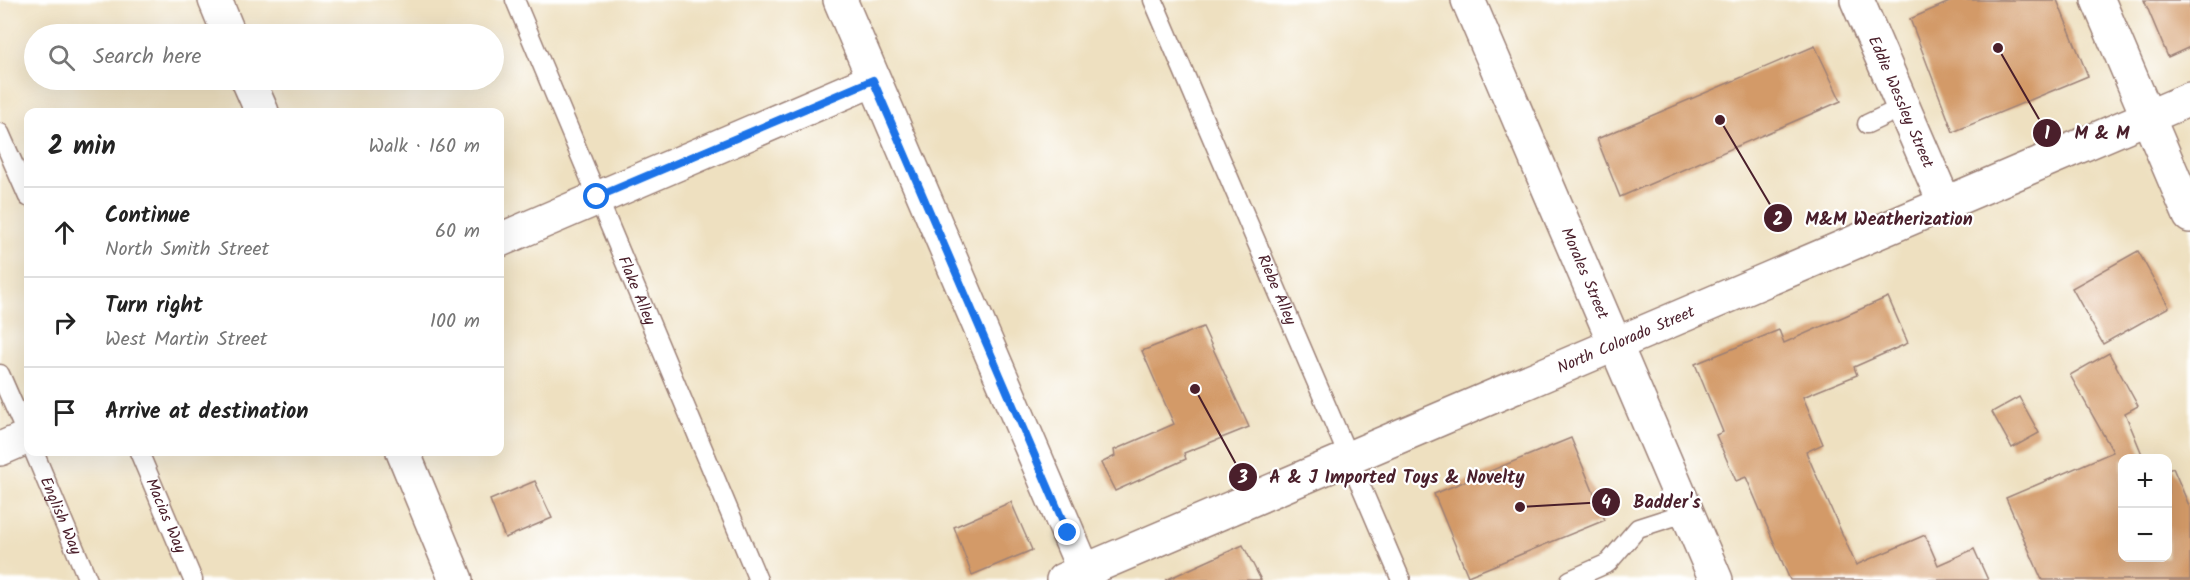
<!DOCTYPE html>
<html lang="en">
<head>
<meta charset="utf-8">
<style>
  :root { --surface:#fff; --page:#f2f2f2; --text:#222; --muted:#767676; --line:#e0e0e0 }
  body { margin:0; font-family:Kalam,sans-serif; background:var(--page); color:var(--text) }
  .controls { position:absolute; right:18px; bottom:18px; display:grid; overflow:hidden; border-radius:12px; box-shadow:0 6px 24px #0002 }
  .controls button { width:54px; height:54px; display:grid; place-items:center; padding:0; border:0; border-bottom:2px solid var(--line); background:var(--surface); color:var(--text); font:30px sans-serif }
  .stop { position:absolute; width:18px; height:18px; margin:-14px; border:4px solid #1a73e8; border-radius:50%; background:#fff }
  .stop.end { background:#1a73e8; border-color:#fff; box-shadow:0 2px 6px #0008 }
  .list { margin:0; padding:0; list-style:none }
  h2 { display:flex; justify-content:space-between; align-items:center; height:78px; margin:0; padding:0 24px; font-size:26px }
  h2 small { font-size:20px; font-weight:400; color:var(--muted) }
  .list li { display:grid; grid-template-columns:39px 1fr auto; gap:18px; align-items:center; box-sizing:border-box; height:90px; padding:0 24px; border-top:2px solid var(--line) }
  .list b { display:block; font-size:22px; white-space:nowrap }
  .list p { margin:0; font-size:20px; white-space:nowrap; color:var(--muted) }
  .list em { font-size:20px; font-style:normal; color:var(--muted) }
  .icon { flex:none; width:33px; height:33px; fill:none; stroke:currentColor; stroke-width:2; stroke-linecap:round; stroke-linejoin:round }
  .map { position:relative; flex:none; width:2190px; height:580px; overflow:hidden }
  .search { position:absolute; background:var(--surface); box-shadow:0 6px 24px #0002; left:24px; top:24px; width:480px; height:66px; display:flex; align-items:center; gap:15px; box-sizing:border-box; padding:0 21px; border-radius:33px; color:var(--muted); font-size:22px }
  .panel { position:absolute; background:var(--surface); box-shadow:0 6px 24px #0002; left:24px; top:108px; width:480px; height:348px; border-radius:12px }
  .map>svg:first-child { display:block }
  .building { fill:#d39a67 }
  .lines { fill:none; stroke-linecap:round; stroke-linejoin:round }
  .service-casing { stroke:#9c8076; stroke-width:21 }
  .minor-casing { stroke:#9c8076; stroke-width:36 }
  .secondary-casing { stroke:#9c8076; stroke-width:36 }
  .service { stroke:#fff; stroke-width:18 }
  .minor { stroke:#fff; stroke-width:33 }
  .secondary { stroke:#fff; stroke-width:33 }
  .route { stroke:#1a73e8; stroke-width:8 }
  .labels { text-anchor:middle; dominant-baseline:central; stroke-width:4.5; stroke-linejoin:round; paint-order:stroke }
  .street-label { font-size:16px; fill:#4a1f2b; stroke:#fff }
  .leader { fill:none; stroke:#4a1f2b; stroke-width:2 }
  .callout-dot { fill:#4a1f2b; stroke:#fff; stroke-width:2 }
  .mark-label { font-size:18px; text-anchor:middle; font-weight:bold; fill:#fff }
  .callout-label { font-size:18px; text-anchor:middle; font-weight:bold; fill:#4a1f2b; stroke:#fff; stroke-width:4.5; stroke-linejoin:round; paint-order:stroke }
</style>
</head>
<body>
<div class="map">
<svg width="2190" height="580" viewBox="0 0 2190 580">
  <rect width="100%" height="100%" fill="#fff"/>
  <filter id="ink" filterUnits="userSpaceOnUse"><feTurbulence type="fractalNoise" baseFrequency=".0167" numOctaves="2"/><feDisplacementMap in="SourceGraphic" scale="12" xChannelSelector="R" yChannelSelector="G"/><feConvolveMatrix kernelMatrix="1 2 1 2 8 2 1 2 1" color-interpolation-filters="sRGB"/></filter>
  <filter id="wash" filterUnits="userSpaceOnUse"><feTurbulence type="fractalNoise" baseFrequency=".008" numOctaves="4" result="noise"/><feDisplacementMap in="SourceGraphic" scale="24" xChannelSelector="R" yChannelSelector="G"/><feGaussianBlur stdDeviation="1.35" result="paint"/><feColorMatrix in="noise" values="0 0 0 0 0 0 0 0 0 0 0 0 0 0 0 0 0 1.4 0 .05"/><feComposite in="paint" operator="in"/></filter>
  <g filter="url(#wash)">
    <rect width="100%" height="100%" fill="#eee0c0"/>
    <g id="blocks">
      <!-- building -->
      <g class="building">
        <path d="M 1954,0 L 2057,0 L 2088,76 L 1953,132 L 1910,19 Z"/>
        <path d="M 2144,0 L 2190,0 L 2190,47 L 2168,57 Z"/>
        <path d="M 1815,46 L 1841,101 L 1620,197 L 1597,139 Z"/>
        <path d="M 2138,251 L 2169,307 L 2103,344 L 2072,288 Z"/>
        <path d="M 1888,297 L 1908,343 L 1854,367 L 1857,375 L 1803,397 L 1823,444 L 1806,452 L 1856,565 L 1925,535 L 1938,565 L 1974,549 L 1988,580 L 1790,580 L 1746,477 L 1736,481 L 1716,435 L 1723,432 L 1695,364 L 1779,330 L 1784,343 Z"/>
        <path d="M 1203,327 L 1249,427 L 1184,453 L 1186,459 L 1115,491 L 1101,463 L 1115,456 L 1114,450 L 1174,424 L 1142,351 Z"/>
        <path d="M 2109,353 L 2138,406 L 2125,413 L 2144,459 L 2122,459 L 2122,558 L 2168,558 L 2168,470 L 2173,468 L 2190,508 L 2190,580 L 2042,580 L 2006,498 L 2113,452 L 2070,375 Z"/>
        <path d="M 2019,397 L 2039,433 L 2012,448 L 1992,412 Z"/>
        <path d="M 1571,438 L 1605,520 L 1468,576 L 1434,494 Z"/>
        <path d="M 535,481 L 552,518 L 505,538 L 490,500 Z"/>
        <path d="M 1011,502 L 1032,550 L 972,575 L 954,527 Z"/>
        <path d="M 1243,545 L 1261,580 L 1166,580 Z"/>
      </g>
    </g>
  </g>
  <g filter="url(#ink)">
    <use href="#blocks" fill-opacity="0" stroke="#9c8076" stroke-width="1.5"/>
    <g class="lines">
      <defs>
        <g id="service">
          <path id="s1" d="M 515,0 L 758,580"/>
          <path id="s2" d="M 1153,0 L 1401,580"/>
          <path d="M 1867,124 L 1903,107"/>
          <path d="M 0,133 L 28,197"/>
          <path d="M 0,374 L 28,438"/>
          <path id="s3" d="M 34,452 L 88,580"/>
          <path id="s4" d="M 139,452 L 193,580"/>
          <path d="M 1570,580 L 1608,563 L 1638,528 L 1688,512"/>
        </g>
        <g id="minor">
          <path d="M 215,0 L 229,34"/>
          <path id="s5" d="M 1468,0 L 1716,580"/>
          <path id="s6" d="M 1857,0 L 1945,204"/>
          <path d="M 2098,0 L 2190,216"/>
          <path d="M 248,80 L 262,112"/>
          <path d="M 500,240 L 873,80"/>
          <path d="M 0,449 L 28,437"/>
          <path d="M 403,452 L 456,580"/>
        </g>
        <g id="secondary">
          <path d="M 840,0 L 1088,580"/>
          <path id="s7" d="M 1063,580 L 2190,99"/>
        </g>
      </defs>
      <!-- service casing -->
      <use href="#service" class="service-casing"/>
      <!-- minor casing -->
      <use href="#minor" class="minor-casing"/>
      <!-- secondary casing -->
      <use href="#secondary" class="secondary-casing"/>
      <!-- service -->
      <use href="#service" class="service"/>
      <!-- minor -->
      <use href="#minor" class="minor"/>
      <!-- secondary -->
      <use href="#secondary" class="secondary"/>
    </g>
  </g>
  <g class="lines" filter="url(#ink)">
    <!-- route -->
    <path class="route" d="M 597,197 L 873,80 L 1068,533"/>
  </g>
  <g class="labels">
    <!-- street labels -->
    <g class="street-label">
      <text stroke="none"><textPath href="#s6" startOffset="111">Eddie Wessley Street</textPath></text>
      <text stroke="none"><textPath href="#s5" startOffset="297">Morales Street</textPath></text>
      <text stroke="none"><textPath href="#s1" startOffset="315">Flake Alley</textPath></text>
      <text stroke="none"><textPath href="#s2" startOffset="315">Riebe Alley</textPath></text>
      <text stroke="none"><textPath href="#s7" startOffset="612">North Colorado Street</textPath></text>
      <text stroke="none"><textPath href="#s3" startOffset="69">English Way</textPath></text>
      <text stroke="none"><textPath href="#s4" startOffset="69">Macias Way</textPath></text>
    </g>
  </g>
  <!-- callouts -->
  <path class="leader" d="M1998 48L2047 133M1720 120L1778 218M1195 389L1243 477M1520 507L1606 502"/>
  <g class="callout-dot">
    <circle cx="1998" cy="48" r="6"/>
    <circle cx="1720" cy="120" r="6"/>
    <circle cx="1195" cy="389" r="6"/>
    <circle cx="1520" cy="507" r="6"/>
    <circle cx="2047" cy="133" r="15"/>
    <circle cx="1778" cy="218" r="15"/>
    <circle cx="1243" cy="477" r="15"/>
    <circle cx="1606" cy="502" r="15"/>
  </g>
  <g class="mark-label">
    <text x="2047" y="139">1</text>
    <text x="1778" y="225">2</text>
    <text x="1243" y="483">3</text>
    <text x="1606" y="508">4</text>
  </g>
  <g class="callout-label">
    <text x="2102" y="139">M &amp; M</text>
    <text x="1889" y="225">M&amp;M Weatherization</text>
    <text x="1397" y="483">A &amp; J Imported Toys &amp; Novelty</text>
    <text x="1667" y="508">Badder's</text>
  </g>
</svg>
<div class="controls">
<button>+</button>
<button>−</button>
</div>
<div class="stop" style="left:597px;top:197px"></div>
<div class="stop end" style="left:1068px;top:533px"></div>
<div class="search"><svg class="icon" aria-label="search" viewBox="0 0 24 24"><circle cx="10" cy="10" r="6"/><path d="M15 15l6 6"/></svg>Search here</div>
<section class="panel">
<h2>2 min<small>Walk · 160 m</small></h2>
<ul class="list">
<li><svg class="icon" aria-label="ahead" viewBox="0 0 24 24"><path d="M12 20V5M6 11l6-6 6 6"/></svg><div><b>Continue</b><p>North Smith Street</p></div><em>60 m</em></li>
<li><svg class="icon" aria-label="right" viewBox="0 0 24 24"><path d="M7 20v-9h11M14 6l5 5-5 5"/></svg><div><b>Turn right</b><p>West Martin Street</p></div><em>100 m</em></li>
<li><svg class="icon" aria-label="arrive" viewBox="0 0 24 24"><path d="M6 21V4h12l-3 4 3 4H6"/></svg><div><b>Arrive at destination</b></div></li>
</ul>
</section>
</div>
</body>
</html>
